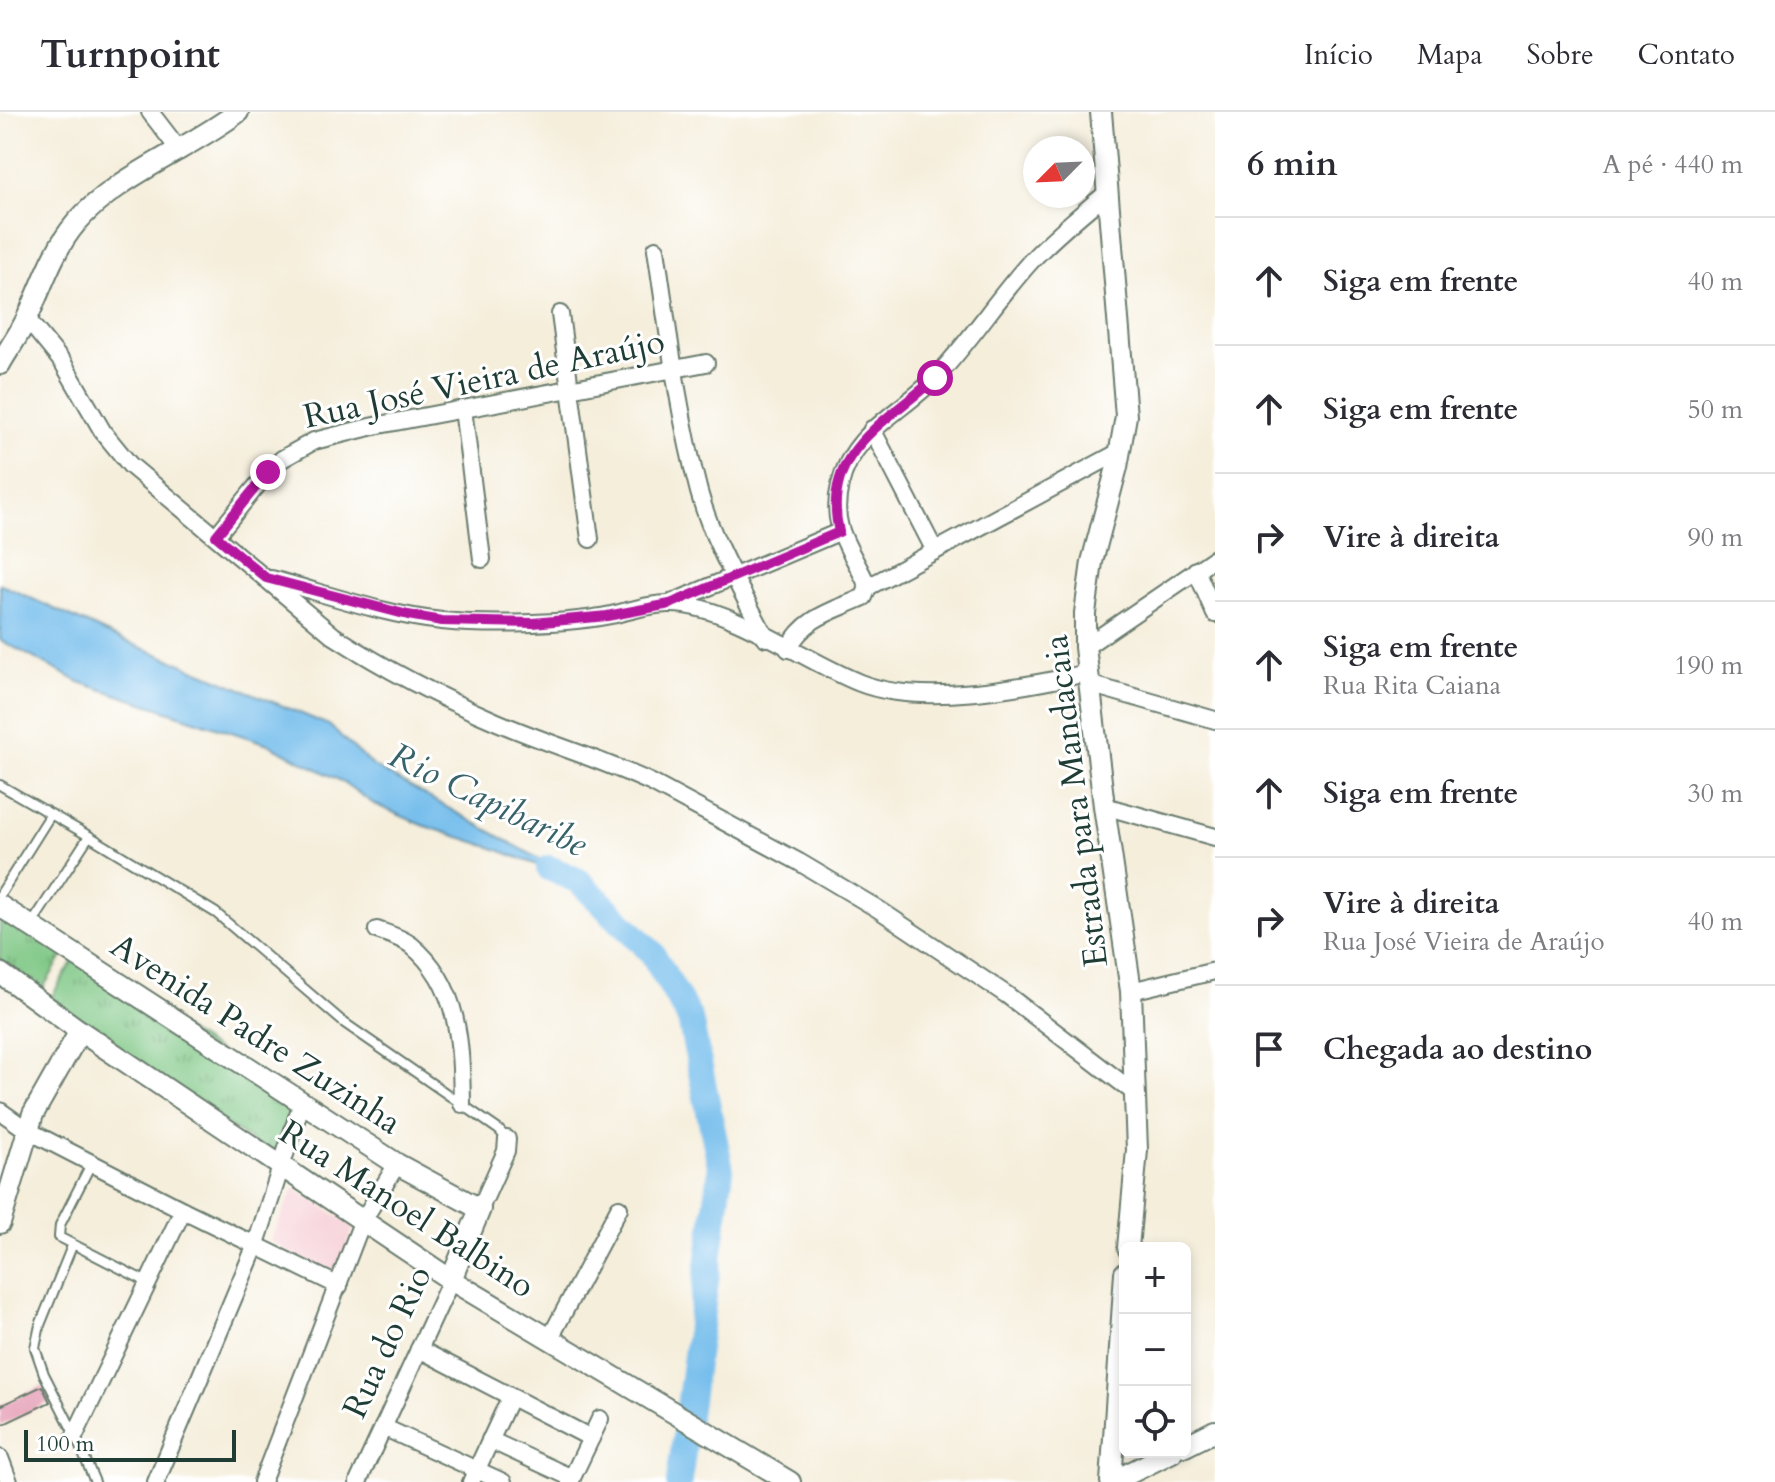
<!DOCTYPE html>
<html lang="pt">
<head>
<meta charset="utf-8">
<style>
  :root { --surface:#fff; --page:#f2f2f3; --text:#2b2b33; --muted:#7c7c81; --line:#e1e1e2 }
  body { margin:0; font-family:Cardo,serif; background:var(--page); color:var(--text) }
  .controls { position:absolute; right:24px; bottom:24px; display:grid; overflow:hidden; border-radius:12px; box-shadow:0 4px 12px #0003 }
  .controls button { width:72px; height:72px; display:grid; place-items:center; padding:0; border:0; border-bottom:2px solid var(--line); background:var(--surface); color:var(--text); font:40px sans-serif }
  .compass { position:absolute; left:1023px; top:24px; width:72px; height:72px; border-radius:50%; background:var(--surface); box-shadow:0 4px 12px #0003; rotate:246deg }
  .scale { position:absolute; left:24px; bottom:20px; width:212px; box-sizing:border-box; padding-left:8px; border:4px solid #1f3d34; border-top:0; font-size:22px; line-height:28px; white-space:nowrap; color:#1f3d34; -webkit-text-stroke:6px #fff; paint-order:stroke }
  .stop { position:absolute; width:24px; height:24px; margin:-18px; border:6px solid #b5179e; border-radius:50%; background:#fff }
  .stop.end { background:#b5179e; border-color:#fff; box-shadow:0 2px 8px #0008 }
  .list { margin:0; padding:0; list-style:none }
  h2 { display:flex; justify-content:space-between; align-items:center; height:104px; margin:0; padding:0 32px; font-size:34px }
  h2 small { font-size:26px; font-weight:400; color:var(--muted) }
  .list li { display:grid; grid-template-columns:52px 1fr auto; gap:24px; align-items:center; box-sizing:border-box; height:128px; padding:0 32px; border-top:2px solid var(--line) }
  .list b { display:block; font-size:30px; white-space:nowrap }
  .list p { margin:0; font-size:26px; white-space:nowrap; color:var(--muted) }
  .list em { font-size:26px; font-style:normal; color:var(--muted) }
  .icon { flex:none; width:44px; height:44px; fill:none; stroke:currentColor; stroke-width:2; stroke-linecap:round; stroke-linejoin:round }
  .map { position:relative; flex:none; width:1215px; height:1370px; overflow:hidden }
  header { display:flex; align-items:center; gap:48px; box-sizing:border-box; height:112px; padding:0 40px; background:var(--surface); border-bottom:2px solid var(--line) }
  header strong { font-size:38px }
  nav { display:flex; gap:44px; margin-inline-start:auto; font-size:28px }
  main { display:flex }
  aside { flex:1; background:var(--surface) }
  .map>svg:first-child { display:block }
  .built { fill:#f6cfd6 }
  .park { fill:url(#park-tufts); stroke:#4e825c; stroke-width:2 }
  .water { fill:#74bdec; stroke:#4a7d90; stroke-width:2 }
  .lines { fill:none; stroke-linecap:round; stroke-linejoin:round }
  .river { stroke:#74bdec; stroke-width:26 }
  .building { fill:#e59eb6 }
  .service-casing { stroke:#6a7b6e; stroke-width:12 }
  .minor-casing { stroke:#6a7b6e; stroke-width:20 }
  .tertiary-casing { stroke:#6a7b6e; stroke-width:24 }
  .service { stroke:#fff; stroke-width:8 }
  .minor { stroke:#fff; stroke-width:16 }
  .tertiary { stroke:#fff; stroke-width:20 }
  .route { stroke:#b5179e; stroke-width:10 }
  .labels { text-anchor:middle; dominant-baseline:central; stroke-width:6; stroke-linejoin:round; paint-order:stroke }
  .street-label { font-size:34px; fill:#1f3d34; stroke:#fff }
  .water-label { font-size:36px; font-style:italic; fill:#39636b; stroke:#fff }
</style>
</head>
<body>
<header>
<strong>Turnpoint</strong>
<nav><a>Início</a><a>Mapa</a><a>Sobre</a><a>Contato</a></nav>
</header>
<main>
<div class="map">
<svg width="1215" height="1370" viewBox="0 0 1215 1370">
  <defs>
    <pattern id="park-tufts" width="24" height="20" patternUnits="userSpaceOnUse" patternTransform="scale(2)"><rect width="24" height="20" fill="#7dc683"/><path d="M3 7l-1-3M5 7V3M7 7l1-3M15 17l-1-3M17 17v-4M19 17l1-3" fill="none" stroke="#66a26c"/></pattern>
  </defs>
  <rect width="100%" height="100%" fill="#fff"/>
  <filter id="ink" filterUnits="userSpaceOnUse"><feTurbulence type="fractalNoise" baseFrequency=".0125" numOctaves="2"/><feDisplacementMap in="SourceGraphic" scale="16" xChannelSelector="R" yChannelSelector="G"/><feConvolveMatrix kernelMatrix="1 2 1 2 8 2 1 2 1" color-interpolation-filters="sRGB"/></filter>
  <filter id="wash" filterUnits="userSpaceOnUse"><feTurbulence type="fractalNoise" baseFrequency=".006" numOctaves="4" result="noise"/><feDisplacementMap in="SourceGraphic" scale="32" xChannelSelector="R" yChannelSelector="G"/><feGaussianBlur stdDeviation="1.8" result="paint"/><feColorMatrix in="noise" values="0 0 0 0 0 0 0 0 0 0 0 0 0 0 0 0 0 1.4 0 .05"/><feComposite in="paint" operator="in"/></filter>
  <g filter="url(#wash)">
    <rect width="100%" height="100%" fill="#f5eedb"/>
    <!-- built -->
    <path class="built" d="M 294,1076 L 354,1114 L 335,1167 L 270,1129 Z"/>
    <!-- park -->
    <g class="park">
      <path d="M 0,798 L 65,840 L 38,884 L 0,856 Z"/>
      <path d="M 74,847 L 299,991 L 281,1049 L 48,891 Z"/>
    </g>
    <!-- water -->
    <path class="water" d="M 0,472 L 111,523 L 329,613 L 373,654 L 579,769 L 493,736 L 422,713 L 374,692 L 343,670 L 268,632 L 79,570 L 0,528 Z"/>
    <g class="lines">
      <!-- river -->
      <path class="river" d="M 549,756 L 579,769 L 652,841 L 690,907 L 721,1058 L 679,1370"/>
    </g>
    <g id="blocks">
      <!-- building -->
      <path class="building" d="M 42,1274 L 50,1290 L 0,1314 L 0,1294 Z"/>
    </g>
  </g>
  <g filter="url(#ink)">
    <use href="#blocks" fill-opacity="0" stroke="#6a7b6e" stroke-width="2"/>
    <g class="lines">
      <defs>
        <g id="service">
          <path d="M 0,673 L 89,724 L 216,801 L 343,910 L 499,1018 L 507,1027"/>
          <path d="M 0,783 L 51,702"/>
          <path d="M 31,813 L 89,724"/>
          <path d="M 91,1052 L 60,1113 L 59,1125 L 149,1171"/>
          <path d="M 72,1134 L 40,1213 L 35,1236 L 44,1262 L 75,1323 L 95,1370"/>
        </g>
        <g id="minor">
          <path d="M 150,0 L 180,39"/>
          <path d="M 656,137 C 668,218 678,301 699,380 C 713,431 742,479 766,526"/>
          <path d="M 560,202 L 590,427"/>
          <path d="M 27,207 L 63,251 L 103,320 L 130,353 L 334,524 C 385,557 441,586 497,610 C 548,632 601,647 652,671 L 799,750 L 878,797 L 1007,883 L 1136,982"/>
          <path d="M 463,297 L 482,447"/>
          <path d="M 872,317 L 935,439"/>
          <path d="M 216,424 L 268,360 L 282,347 L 314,329 L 374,314 L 706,251"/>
          <path d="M 1196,458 L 1215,502"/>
          <path d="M 271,467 C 327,482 385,503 442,509 C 472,512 503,512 533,511 C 559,510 586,508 611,503 C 630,499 652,491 671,492 C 730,493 804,549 860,571 C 921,595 1024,575 1087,561"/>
          <path d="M 868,475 C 852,437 829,418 840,373 C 852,320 900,302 935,266 C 970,230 997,186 1032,148 C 1055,123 1083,101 1109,79"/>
          <path d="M 671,491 L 839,420"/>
          <path d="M 1085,535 L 1215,446"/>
          <path d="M 788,537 C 805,504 834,499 864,485 L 868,475 L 1121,339"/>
          <path d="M 1089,572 L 1215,608"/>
          <path d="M 1104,694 L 1215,725"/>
          <path d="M 377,818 C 388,822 402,826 411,833 C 460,873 461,933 462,992"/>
          <path d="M 1131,879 L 1215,859"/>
          <path d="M 0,999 L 27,1018 L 183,1098 L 339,1174"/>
          <path d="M 480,1097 L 506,1039 L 507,1027"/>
          <path d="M 550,1226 L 619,1096"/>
          <path d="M 419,1237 L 591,1326"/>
          <path d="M 383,1315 L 503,1370"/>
          <path d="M 75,1323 L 183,1098"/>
          <path d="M 490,1328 L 572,1366"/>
          <path d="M 0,1346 L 9,1370"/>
          <path d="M 156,1370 L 255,1135 L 302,990"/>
          <path d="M 262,1370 L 362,1110 L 397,1052"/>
          <path d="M 358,1370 L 451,1168"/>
          <path d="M 471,1370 L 510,1286"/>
          <path d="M 570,1370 L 600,1307"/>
        </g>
        <g id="tertiary">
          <path d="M 1101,0 L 1126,304 L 1117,355 L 1092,450 L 1085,501 L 1085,535 L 1104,694 L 1131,879 L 1137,1038 L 1128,1136"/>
          <path d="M 0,252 C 9,236 21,220 28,204 C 43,172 53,138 76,111 C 116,64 188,38 238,0"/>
          <path d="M 0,794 L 397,1052 L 480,1097 L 451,1168"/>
          <path d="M 0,861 L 80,919 L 451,1168 L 790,1370"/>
          <path d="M 0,1111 L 33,1002 L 80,919"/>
          <path d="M 1185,1334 L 1215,1319"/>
          <path d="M 1111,1370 L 1125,1161"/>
          <path d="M 1112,1370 L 1172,1340"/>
        </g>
      </defs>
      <!-- service casing -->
      <use href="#service" class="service-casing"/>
      <!-- minor casing -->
      <use href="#minor" class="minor-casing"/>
      <!-- tertiary casing -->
      <use href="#tertiary" class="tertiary-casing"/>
      <!-- service -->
      <use href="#service" class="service"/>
      <!-- minor -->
      <use href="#minor" class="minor"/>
      <!-- tertiary -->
      <use href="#tertiary" class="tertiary"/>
    </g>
  </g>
  <g class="lines" filter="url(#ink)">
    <!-- route -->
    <path class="route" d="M 268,360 L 216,424 L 266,466 L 408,503 L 442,509 L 533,511 L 607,504 L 670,492 L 839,420 C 820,339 888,310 935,266"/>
  </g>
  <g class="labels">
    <!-- street labels -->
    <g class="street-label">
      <text transform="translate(484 267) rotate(-12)">Rua José Vieira de Araújo</text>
      <text transform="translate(1076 689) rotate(-97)">Estrada para Mandacaia</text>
      <text transform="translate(256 922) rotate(33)">Avenida Padre Zuzinha</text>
      <text transform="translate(407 1097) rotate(33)">Rua Manoel Balbino</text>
      <text transform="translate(387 1230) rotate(-65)">Rua do Rio</text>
    </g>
    <!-- water labels -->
    <g class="water-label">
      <text transform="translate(488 688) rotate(26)">Rio Capibaribe</text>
    </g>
  </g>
</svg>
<div class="controls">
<button>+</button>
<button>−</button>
<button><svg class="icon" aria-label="locate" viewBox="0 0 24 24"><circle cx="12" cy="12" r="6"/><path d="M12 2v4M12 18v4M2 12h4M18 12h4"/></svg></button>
</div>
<svg class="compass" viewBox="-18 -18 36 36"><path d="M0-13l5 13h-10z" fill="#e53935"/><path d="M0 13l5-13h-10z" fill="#7c7c81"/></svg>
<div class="scale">100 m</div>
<div class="stop" style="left:935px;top:266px"></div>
<div class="stop end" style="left:268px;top:360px"></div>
</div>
<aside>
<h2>6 min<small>A pé · 440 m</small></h2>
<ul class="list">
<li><svg class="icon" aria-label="ahead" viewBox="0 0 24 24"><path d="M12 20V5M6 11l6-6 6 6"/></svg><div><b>Siga em frente</b></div><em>40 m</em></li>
<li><svg class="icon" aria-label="ahead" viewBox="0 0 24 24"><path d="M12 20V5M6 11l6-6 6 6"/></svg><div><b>Siga em frente</b></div><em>50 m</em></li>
<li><svg class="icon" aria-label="right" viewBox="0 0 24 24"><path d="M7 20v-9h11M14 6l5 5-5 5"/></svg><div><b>Vire à direita</b></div><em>90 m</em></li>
<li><svg class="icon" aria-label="ahead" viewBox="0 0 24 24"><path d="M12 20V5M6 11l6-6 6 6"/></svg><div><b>Siga em frente</b><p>Rua Rita Caiana</p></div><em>190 m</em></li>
<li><svg class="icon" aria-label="ahead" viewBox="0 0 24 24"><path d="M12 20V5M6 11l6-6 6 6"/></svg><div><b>Siga em frente</b></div><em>30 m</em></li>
<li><svg class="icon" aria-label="right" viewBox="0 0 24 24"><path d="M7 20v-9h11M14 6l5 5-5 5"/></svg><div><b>Vire à direita</b><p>Rua José Vieira de Araújo</p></div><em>40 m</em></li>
<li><svg class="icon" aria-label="arrive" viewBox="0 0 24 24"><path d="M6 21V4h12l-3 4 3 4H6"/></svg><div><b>Chegada ao destino</b></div></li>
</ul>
</aside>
</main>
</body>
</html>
